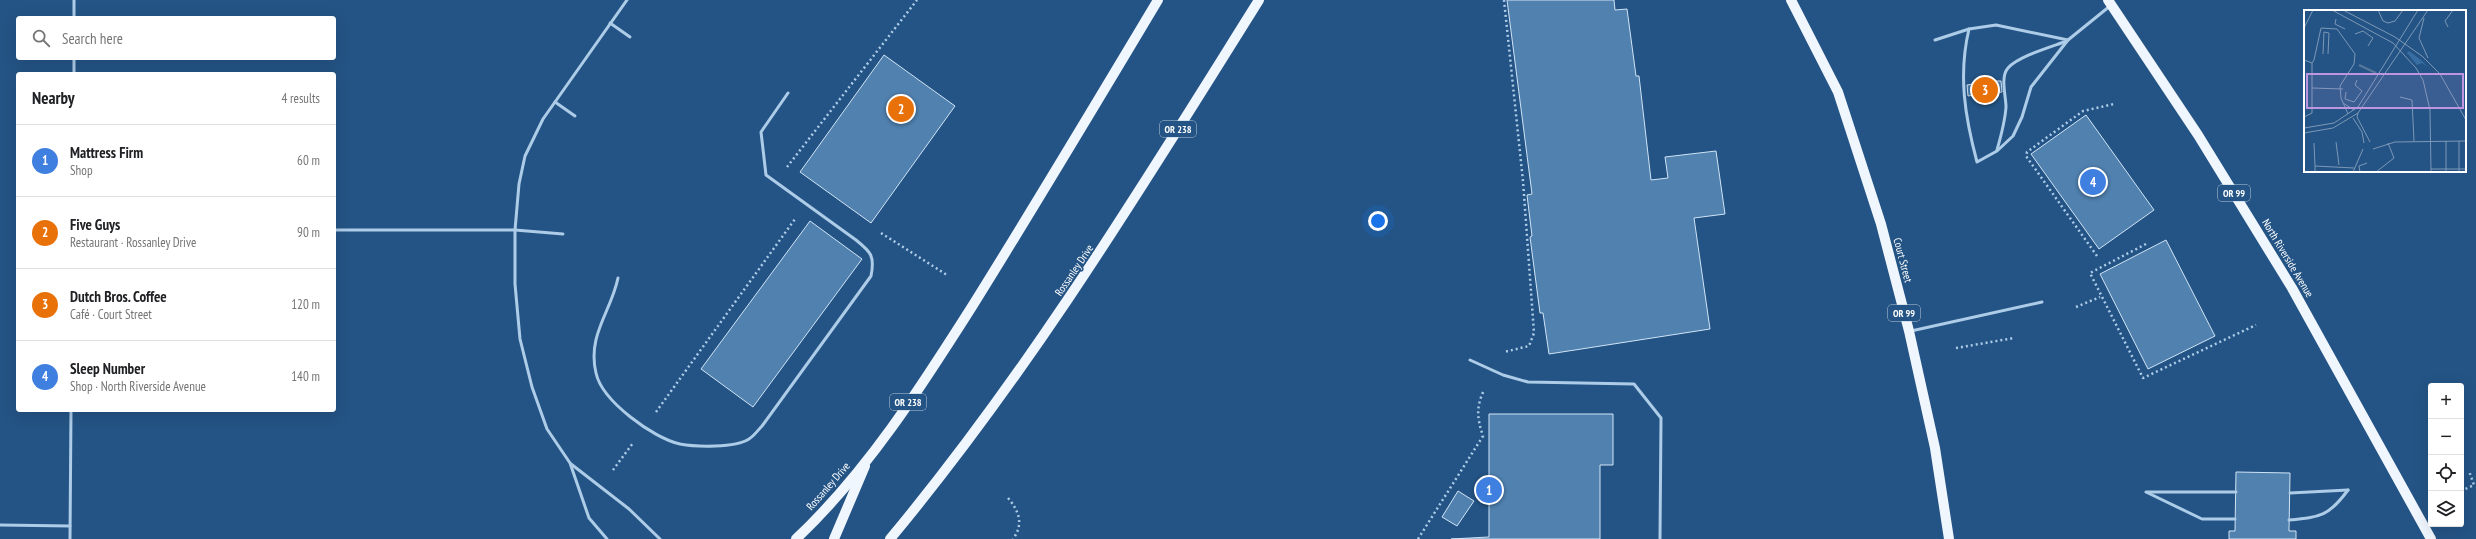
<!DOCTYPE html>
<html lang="en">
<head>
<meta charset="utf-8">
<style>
  :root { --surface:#fff; --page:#f2f2f2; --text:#202124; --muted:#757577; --line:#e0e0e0; --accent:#7c3aed }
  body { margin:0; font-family:"PT Sans Narrow",sans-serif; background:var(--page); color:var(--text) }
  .controls { position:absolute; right:12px; bottom:12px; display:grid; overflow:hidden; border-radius:4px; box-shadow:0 4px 16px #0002 }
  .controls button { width:36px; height:36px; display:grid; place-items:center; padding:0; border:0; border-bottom:1px solid var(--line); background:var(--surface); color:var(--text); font:20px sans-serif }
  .you { position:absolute; left:1378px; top:221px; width:14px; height:14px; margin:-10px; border:3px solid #fff; border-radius:50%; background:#1a73e8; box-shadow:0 0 0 6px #1a73e833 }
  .badge { display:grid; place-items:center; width:26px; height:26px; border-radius:50%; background:var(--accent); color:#fff; font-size:13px; font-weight:700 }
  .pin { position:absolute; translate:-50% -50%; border:2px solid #fff; box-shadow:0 1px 4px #0006 }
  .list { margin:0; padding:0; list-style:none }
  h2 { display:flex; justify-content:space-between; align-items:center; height:52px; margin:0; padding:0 16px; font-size:17px }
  h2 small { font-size:13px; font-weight:400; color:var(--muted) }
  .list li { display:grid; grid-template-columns:26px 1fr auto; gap:12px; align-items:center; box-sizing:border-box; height:72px; padding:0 16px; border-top:1px solid var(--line) }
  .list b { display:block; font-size:15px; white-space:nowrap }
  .list p { margin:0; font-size:13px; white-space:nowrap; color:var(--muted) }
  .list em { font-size:13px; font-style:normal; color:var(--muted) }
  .icon { flex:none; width:22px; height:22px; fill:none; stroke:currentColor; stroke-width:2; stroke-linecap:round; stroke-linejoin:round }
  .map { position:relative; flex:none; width:2476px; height:539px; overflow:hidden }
  .search { position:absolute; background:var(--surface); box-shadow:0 4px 16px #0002; left:16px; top:16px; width:320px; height:44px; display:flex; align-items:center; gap:10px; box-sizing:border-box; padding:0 14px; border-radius:4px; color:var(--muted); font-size:15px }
  .panel { position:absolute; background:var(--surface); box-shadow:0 4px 16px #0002; left:16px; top:72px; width:320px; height:340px; border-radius:4px }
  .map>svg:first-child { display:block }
  .building { fill:#5081af; stroke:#d1e4f6 }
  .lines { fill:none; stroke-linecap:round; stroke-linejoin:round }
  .path { stroke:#adcce8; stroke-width:2.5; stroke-dasharray:2 3; stroke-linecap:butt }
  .service { stroke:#adcce8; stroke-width:3 }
  .primary { stroke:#f0f6fe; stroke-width:10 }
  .labels { text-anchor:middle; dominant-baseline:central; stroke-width:3.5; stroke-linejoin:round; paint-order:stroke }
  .shield { fill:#245485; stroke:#bdccda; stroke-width:1 }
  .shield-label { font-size:10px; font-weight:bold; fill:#fff }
  .street-label { font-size:11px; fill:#fff; stroke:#245485 }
  .inset-river { fill:none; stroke:#57789a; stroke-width:2 }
  .inset-road { fill:none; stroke:#7c98b6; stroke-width:1 }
  .view { fill:#bd96df; fill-opacity:0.15; stroke:#bd96df; stroke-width:2 }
  .inset-edge { fill:none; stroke:#fff; stroke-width:2 }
</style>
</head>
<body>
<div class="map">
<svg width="2476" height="539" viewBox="0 0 2476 539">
  <rect width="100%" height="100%" fill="#245485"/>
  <!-- building -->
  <g class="building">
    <path d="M 1507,0 L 1614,0 L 1615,10 L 1627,9 L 1636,76 L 1639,76 L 1651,180 L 1668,178 L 1665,157 L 1716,151 L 1725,214 L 1694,218 L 1710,329 L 1549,354 L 1543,313 L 1540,313 L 1530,237 L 1532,236 L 1527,195 L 1532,194 Z"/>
    <path d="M 884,55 L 955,106 L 871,223 L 800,172 Z"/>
    <path d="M 1991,81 L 1996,84 L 1997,96 L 1974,98 L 1973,86 L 1976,82 Z"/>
    <path d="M 1995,81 L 2001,81 L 2002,92 L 1996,93 Z"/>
    <path d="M 1973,84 L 1974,95 L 1968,96 L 1967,85 Z"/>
    <path d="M 2086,115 L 2154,210 L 2099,249 L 2031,154 Z"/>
    <path d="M 810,221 L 862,259 L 753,407 L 701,369 Z"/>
    <path d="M 2166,240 L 2215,336 L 2148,369 L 2100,274 Z"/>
    <path d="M 1489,414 L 1613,414 L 1613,465 L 1600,465 L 1600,539 L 1451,539 L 1489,537 Z"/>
    <path d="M 2236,472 L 2290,473 L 2289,531 L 2296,531 L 2296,539 L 2229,539 L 2229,531 L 2235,531 Z"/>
    <path d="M 1458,491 L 1474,501 L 1457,526 L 1442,517 Z"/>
  </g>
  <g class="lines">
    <!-- path -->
    <g class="path">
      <path d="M 1504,0 L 1523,181 L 1534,333 L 1529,346 L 1504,352"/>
      <path d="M 787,167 L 917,0"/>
      <path d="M 881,233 L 947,275"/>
      <path d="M 2146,244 L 2090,273 L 2143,378 L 2256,325"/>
      <path d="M 2097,256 L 2026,156 L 2027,152 L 2083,111 L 2114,104"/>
      <path d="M 2076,307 L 2100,297"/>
      <path d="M 1956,348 L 2014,338"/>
      <path d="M 656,412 L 795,219"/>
      <path d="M 613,470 L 633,443"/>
      <path d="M 2461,491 L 2474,485 L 2469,471"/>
      <path d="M 1008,498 C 1019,511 1024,524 1013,539"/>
      <path d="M 1418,539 L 1483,436 C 1477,418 1476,407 1484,390"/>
    </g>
    <!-- service -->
    <g class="service">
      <path d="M 74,18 L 74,0"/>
      <path d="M 610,23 L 630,37"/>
      <path d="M 1969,29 C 1958,75 1965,117 1977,162 L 1997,151 L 2013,136 L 2022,117 L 2031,87 L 2068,40"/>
      <path d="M 1935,40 L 1969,29 L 1996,25 L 2068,40 L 2110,6"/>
      <path d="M 74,74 L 74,58"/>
      <path d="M 555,102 L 575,116"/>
      <path d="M 1997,150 C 2001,136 2005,122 2006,107 C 2006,96 2000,77 2008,68 C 2019,56 2051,47 2067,41"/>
      <path d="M 334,230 L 515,230 L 563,234"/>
      <path d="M 618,278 C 611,312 587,335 596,373 C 602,401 653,438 680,444 C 696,447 735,448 749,439 C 754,436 758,430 762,426 L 871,276 C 875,256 871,252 856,240 L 766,175 L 761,132 L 788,93"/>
      <path d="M 1911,331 L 2042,302"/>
      <path d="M 1470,360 L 1503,375 L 1528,382 L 1634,384 L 1661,418 L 1660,539"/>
      <path d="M 571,464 L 629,509 L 660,539"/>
      <path d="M 2146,492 L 2202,519 L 2235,519"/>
      <path d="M 2147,492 L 2236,492"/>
      <path d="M 2290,493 L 2348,490"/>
      <path d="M 2289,520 C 2321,517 2329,516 2348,490"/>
      <path d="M 0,525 L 70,526"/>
      <path d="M 70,539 L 71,410"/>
      <path d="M 607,539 L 589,518 L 570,463 L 547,429 L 532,387 L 520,339 L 515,284 L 515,230 L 519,184 L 525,156 L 543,119 L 627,0"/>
    </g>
    <!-- primary -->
    <g class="primary">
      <path d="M 1791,0 L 1838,92 L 1881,224 L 1909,331 L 1935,448 L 1949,539"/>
      <path d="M 2108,0 L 2198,135 L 2292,288 L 2431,539"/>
      <path d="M 796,539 C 867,472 921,387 973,305 C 1036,204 1097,102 1158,0"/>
      <path d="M 834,539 L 865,466"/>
      <path d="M 890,539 C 1030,371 1143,185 1259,0"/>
    </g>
  </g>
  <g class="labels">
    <!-- shield labels -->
    <g class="shield">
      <rect x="1160" y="121" width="36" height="16" rx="3"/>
      <rect x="2218" y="185" width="32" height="16" rx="3"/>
      <rect x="1888" y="305" width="32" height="16" rx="3"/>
      <rect x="890" y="394" width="36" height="16" rx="3"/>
    </g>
    <g class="shield-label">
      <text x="1178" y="129">OR 238</text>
      <text x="2234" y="193">OR 99</text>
      <text x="1904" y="313">OR 99</text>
      <text x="908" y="402">OR 238</text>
    </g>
    <!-- street labels -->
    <g class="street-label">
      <text transform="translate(2288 258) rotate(59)">North Riverside Avenue</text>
      <text transform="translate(1903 260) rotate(75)">Court Street</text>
      <text transform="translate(1074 270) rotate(-56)">Rossanley Drive</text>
      <text transform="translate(828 486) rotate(-49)">Rossanley Drive</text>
    </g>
  </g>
  <!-- overview -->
  <g transform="translate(2304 10)">
    <rect width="162" height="162" fill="#245485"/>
    <path d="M 105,41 L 117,50 L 124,57 L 118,53 L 113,55 L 103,43 Z" fill="#386ea1"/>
    <path class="inset-river" d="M 55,55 L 72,63"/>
    <path class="inset-road" d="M 28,0 L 89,33 L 112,58 L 119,70 L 126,100 L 127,162M 39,0 L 91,27 L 118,46 L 136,64 L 162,110M 74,0 L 79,11 L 84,13 L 91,11 L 99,0M 120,8 L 115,28 L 124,48M 32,9 L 31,14 L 41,19M 144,17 L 141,11 L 149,0M 0,18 L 9,0M 51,24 L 59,21 L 69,28 L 64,36M 19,44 L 20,22 L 25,23 L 24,44M 0,50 L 8,53 L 10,50 L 17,18 L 33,19 L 51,44 L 50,54 L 36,76 L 37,88 L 44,104M 8,78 L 39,79M 42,82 L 41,89 L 50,92 L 58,81 L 51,75 L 53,70M 96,87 L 108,90 L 110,131M 39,93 L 50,100M 54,103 L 53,107 L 66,132M 0,107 L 8,103 L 8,53M 49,108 L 58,122 L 60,133M 0,118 L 30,113 L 54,97 L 114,0M 0,123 L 29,118 L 54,103 L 124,0M 155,131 L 155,162M 32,132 L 35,155M 10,133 L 11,156M 69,139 L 91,132 L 162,131M 127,159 L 162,159M 11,162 L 11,156 L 50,158M 49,162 L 59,139M 56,162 L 55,156 L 63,153M 72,162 L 90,148 L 84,133M 142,162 L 142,131"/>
    <path class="view" d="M 3,64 L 159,64 L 159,98 L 3,98 Z"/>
    <rect width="162" height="162" class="inset-edge"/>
  </g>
</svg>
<div class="controls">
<button>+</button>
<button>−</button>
<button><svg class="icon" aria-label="locate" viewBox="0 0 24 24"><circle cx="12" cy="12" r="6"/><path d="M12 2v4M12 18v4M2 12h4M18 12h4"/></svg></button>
<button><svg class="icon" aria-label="layers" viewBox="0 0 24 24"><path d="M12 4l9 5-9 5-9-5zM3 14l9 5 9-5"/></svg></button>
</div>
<div class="you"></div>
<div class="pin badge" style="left:1489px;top:490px;background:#3f7fe0">1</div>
<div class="pin badge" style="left:901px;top:109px;background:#e8710a">2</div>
<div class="pin badge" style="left:1985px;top:90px;background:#e8710a">3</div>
<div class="pin badge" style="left:2093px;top:182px;background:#3f7fe0">4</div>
<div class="search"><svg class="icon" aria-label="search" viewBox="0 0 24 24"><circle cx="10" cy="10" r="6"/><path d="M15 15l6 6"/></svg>Search here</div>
<section class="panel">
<h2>Nearby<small>4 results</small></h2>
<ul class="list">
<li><span class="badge" style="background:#3f7fe0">1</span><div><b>Mattress Firm</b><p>Shop</p></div><em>60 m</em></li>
<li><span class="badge" style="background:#e8710a">2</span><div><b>Five Guys</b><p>Restaurant · Rossanley Drive</p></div><em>90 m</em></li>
<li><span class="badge" style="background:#e8710a">3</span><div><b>Dutch Bros. Coffee</b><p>Café · Court Street</p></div><em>120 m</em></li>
<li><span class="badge" style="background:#3f7fe0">4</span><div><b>Sleep Number</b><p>Shop · North Riverside Avenue</p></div><em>140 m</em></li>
</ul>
</section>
</div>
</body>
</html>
